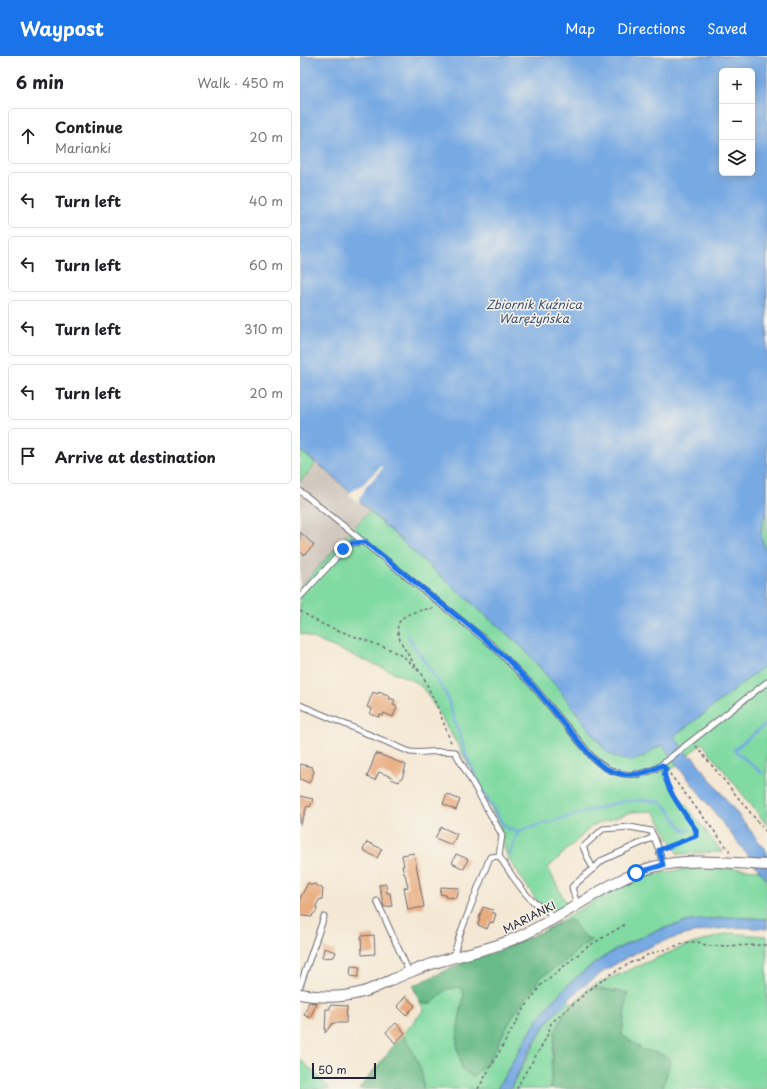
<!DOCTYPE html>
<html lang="en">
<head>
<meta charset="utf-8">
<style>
  :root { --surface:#fff; --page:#f6f6f6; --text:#202124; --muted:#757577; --line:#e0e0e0; --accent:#1a73e8 }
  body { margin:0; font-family:"Playpen Sans",sans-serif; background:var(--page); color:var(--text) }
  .controls { position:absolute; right:12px; top:12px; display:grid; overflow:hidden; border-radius:6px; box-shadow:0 2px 10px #0003 }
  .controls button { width:36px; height:36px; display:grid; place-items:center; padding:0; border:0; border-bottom:1px solid var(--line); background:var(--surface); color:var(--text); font:20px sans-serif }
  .scale { position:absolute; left:12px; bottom:10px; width:64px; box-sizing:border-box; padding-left:4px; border:2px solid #22223b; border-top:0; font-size:11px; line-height:14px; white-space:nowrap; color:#22223b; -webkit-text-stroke:3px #f7f3e8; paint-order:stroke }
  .stop { position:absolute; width:12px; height:12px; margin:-9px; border:3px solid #1a73e8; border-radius:50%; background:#fff }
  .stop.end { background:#1a73e8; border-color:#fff; box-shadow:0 1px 4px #0008 }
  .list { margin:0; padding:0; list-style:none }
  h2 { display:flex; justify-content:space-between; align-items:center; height:52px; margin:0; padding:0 16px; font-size:17px }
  h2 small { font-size:13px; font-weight:400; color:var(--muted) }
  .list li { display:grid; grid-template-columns:26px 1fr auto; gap:12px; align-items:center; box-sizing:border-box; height:56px; margin:0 8px 8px; padding:0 8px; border:1px solid var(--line); border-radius:6px }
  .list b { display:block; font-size:15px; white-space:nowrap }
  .list p { margin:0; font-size:13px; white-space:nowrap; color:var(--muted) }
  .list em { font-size:13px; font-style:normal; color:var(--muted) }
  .icon { flex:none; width:22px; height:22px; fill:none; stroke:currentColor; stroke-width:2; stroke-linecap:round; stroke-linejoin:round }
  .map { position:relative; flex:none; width:467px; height:1033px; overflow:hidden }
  header { display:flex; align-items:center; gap:24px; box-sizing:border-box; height:56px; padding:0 20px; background:var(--accent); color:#fff }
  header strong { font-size:19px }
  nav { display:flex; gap:22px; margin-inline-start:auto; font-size:14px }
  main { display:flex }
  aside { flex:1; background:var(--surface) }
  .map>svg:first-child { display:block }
  .industrial { fill:#ccc2b9 }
  .green { fill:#80daa1; stroke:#517e6e }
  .forest { fill:#68ba87; stroke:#456e61 }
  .water { fill:#77a9e3; stroke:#4c668f; fill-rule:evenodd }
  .pier { fill:#f4e8d4 }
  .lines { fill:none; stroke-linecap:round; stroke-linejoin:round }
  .stream { stroke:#77a9e3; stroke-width:2.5 }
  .building { fill:#e8ac7f }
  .lane-casing { stroke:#6c6771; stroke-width:7 }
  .street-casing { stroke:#6c6771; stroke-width:12 }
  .path { stroke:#6c6771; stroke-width:1.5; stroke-dasharray:3 3; stroke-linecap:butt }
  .lane { stroke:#fff; stroke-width:5 }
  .street { stroke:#fff; stroke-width:10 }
  .route { stroke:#1a73e8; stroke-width:5 }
  .labels { text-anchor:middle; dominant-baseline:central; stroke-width:3; stroke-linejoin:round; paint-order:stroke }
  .street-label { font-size:11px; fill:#22223b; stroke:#f7f3e8 }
  .water-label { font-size:12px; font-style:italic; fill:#405176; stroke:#f7f3e8 }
</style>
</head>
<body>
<header>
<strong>Waypost</strong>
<nav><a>Map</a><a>Directions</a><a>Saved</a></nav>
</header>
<main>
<aside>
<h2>6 min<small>Walk · 450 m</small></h2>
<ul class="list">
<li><svg class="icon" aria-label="ahead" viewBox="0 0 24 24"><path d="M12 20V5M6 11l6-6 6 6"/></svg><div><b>Continue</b><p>Marianki</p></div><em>20 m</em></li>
<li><svg class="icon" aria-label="left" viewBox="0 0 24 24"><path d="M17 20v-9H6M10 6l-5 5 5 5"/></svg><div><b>Turn left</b></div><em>40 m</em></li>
<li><svg class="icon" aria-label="left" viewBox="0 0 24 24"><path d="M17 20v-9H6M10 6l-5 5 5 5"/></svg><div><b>Turn left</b></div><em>60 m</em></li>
<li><svg class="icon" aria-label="left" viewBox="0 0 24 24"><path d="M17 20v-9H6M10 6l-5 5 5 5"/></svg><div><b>Turn left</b></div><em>310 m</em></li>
<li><svg class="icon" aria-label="left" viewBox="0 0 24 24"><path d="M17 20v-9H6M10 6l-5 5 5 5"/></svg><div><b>Turn left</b></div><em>20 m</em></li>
<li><svg class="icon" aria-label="arrive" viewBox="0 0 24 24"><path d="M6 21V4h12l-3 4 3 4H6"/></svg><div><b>Arrive at destination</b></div></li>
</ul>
</aside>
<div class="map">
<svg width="467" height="1033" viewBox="0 0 467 1033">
  <rect width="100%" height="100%" fill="#f7f3e8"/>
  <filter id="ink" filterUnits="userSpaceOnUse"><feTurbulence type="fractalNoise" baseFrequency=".025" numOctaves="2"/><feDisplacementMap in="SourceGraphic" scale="8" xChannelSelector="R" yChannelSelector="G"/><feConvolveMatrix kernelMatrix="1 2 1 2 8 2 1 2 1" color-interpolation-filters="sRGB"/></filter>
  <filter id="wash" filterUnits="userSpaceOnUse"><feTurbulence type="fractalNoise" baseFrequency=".012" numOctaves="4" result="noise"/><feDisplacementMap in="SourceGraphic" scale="16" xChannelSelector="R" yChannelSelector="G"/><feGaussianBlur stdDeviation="0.9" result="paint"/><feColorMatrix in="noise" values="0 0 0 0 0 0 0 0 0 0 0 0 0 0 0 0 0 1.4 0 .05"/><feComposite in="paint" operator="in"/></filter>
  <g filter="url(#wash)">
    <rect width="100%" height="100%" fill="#f4e8d4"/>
    <!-- industrial -->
    <path class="industrial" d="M 44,378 L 97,423 L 0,532 L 0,427 Z"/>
    <!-- green -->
    <g class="green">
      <path d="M 0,394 L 16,408 L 0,426 Z"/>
      <path d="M 69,455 L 118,500 L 224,593 L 261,636 L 305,694 L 402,659 L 467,608 L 467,769 L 402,687 L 369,716 L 366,723 L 422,796 L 378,798 L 354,755 L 332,756 L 292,770 L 248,812 L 267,849 L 247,860 L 207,800 L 199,768 L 159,691 L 126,636 L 116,626 L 0,577 L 0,532 Z"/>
      <path d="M 467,455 L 467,497 C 459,481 460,471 467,455 Z"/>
      <path d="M 409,811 L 459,814 L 467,824 L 467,863 C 442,861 416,861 391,865 C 338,876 285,906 250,948 C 229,974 213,1004 197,1033 L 123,1033 L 124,1028 L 103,978 L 124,954 L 120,947 L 133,947 L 146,933 L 160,931 L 164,938 L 158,970 L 157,988 L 162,1013 L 188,1006 L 214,958 L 241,921 L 264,906 L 282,890 L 291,884 L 281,878 L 276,871 L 268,864 L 245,874 L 299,842 L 347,819 L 384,813 Z"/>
      <path d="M 429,877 L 467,880 L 467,1033 L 362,1033 L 370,1004 L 359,997 L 343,994 L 322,979 L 327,937 L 290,931 L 382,891 Z"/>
      <path d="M 268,944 L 272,948 C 250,968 253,1005 250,1033 L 210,1033 L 242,975 L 250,963 Z"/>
      <path d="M 2,1005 L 31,1033 L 0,1033 L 0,1006 Z"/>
    </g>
    <!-- forest -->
    <g class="forest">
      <path d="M 268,864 L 273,865 L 281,878 L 291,884 L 282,890 L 264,906 L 241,921 L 214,958 L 188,1006 L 173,1021 L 162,1013 L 157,988 L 158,970 L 164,938 L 160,931 L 146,933 L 133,947 L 120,947 L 113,930 L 168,904 L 195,896 Z"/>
      <path d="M 290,931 L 327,937 L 322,979 L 343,994 L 359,997 L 371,1004 L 362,1033 L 250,1033 L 255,977 L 265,955 Z"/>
      <path d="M 103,978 C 111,993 126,1015 123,1033 L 59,1033 Z"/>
    </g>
    <!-- water -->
    <g class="water">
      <path d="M 0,0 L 467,0 L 467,455 C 460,472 459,480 467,497 L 467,608 L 402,659 L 374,680 L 389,701 L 393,701 L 467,796 L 467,824 L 362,689 C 355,692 350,697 343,701 C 331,708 314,703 305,694 L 261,636 L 224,593 L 118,500 L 27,415 L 0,394 ZM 422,15 L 452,15 L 452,117 L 422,117 Z"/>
      <path d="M 428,861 L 467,863 L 467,873 C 386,864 304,901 251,962 C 234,982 222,1010 210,1033 L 197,1033 C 211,1011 222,987 237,965 C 272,914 331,878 391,865 C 403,863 416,863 428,861 Z"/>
    </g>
    <!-- pier -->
    <path class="pier" d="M 81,410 L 83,412 L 66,431 L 58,447 L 48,438 L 63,428 Z"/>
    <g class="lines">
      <!-- stream -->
      <g class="stream">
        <path d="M 108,580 L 146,638 L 166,699 L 177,724 L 196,757 L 202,767 L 207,772 L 218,775 L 320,746 L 341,744 L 361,746 L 368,753 L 384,775 L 390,774"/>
        <path d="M 462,717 L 434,694 L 467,667"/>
        <path d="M 210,799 L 218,775"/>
      </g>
    </g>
    <g id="blocks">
      <!-- building -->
      <g class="building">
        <path d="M 0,476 L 14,489 L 4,499 L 0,495 Z"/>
        <path d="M 79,635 L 90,640 L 89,642 L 95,644 L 93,649 L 97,651 L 93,661 L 84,657 L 83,660 L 80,659 L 79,661 L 70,658 L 72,653 L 67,651 L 73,636 L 78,638 Z"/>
        <path d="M 76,697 L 106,709 L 102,723 L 100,722 L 99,726 L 91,723 L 92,721 L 79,716 L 75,724 L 67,721 Z"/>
        <path d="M 0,708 L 12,711 L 14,716 L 9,727 L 0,723 Z"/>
        <path d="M 147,738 L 160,744 L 156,754 L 143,748 Z"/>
        <path d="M 0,740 L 13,743 L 10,751 L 7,750 L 1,768 L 0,768 Z"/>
        <path d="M 141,771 L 157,778 L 152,789 L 135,782 Z"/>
        <path d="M 67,786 L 82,793 L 77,802 L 63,794 Z"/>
        <path d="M 114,797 L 124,851 L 108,854 L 104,832 L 108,831 L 105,818 L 104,818 L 102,810 L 104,810 L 102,799 Z"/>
        <path d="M 156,798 L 168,803 L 164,813 L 152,807 Z"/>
        <path d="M 8,827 L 12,829 L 15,828 L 23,833 L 22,843 L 19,844 L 16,850 L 17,853 L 16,856 L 13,858 L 12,861 L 2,860 L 0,857 L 0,842 Z"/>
        <path d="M 86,828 L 87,837 L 90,837 L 92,850 L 84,851 L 79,829 Z"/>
        <path d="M 141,831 L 159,832 L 157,842 L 145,841 L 146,839 L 140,838 Z"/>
        <path d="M 183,851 L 193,854 L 192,856 L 196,858 L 193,867 L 190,866 L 187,873 L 178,869 L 180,862 L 179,862 Z"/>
        <path d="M 74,879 L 75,898 L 62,899 L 61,880 Z"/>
        <path d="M 24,892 L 36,896 L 34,901 L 22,902 Z"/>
        <path d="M 51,910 L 60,911 L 58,921 L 50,920 Z"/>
        <path d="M 106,940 L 115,950 L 106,959 L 97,950 Z"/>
        <path d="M 9,946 L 17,947 L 10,962 L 4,959 Z"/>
        <path d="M 30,949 L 47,950 L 46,967 L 33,967 L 25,977 L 26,953 L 30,953 Z"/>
        <path d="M 96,967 L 105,977 L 95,987 L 86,976 Z"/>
      </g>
    </g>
  </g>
  <g filter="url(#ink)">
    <use href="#blocks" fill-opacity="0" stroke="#6c6771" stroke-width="1"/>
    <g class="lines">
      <defs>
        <g id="lane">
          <path d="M 0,435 L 192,589 L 234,631 L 293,702 C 311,720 335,723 357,712 L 467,626"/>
          <path d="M 0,541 L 46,491 L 52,487 L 65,486"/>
          <path d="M 0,649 L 110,696 C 125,698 140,693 155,696 L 202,779 L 199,800 C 208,813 222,837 235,847 C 242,853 249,854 254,862"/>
          <path d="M 293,813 L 283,791 L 303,773 L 330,771 L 351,775 L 354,781"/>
          <path d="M 77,845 L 109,916"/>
          <path d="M 277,849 L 272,831 L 303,804 L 354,781 L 359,794 L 363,809"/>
          <path d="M 153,901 L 160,878 L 190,801 L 199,800"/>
          <path d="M 0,930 L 24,861"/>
        </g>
        <path id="street" d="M 0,938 C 21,942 42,942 63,936 C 79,931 94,922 110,916 C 120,912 131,908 141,905 C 170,896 200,891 227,877 C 244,868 261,859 277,849 C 302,834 325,819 353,811 C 390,801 429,807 467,809"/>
      </defs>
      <!-- lane casing -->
      <use href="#lane" class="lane-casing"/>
      <!-- street casing -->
      <use href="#street" class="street-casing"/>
      <!-- path -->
      <g class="path">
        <path d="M 0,555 L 24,569 L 89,593 L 104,601 L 122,618 L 137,650 L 152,689"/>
        <path d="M 119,615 C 97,582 78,558 136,552"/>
        <path d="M 396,690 L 467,777"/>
        <path d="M 366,713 L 429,794 L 430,798"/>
        <path d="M 365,792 L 396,780 L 397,774 C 384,756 368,738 364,716 L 366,714"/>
        <path d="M 178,1033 L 222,956 L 241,929 L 287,891 L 324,869"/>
        <path d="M 217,1033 C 226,1010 246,991 251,967 L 288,935 L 311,918 L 334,905 L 339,905 L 347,899 L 389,886 L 398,886 L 408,890 L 467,889"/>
      </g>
      <!-- lane -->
      <use href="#lane" class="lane"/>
      <!-- street -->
      <use href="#street" class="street"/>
    </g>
  </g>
  <g class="lines" filter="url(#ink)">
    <!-- route -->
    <path class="route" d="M 43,493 L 52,487 L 65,486 L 178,577 L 206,602 L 234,631 L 290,699 C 310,722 336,724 362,709 L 366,713 L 364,716 C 368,738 384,756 396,774 L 396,780 L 359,794 L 363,809 L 336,817"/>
  </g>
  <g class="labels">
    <!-- street labels -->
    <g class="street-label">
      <text transform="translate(229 861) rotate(-27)">MARIANKI</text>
    </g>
    <!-- water labels -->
    <g class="water-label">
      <text x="234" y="248">Zbiornik Kuźnica<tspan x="234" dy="14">Warężyńska</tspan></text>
    </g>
  </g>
</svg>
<div class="controls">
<button>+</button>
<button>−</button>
<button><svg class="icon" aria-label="layers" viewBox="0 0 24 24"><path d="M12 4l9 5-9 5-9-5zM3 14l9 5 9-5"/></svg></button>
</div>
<div class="scale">50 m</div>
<div class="stop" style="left:336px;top:817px"></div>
<div class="stop end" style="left:43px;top:493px"></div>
</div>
</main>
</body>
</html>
